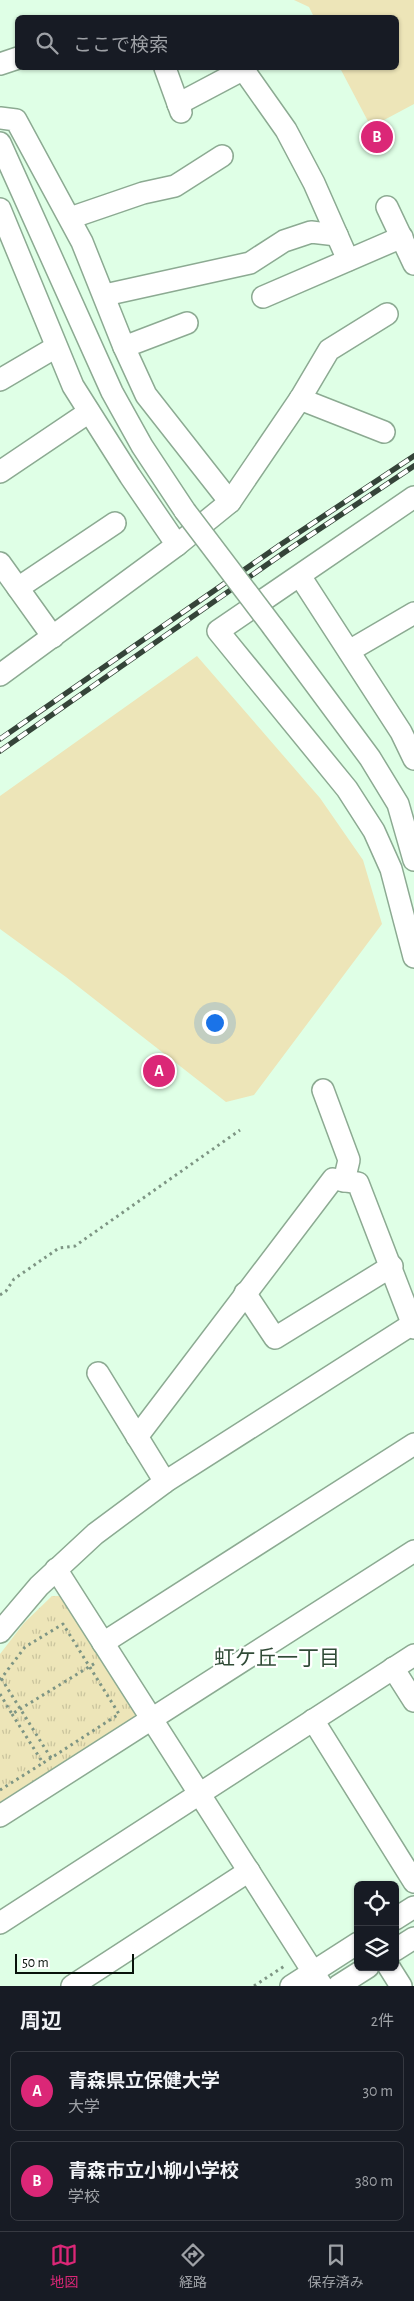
<!DOCTYPE html>
<html lang="ja">
<head>
<meta charset="utf-8">
<style>
  :root { --surface:#171b24; --page:#20242c; --text:#f1f3f6; --muted:#9ea1a6; --line:#363941; --accent:#db2777 }
  body { margin:0; font-family:"Alegreya Sans","Noto Sans JP",sans-serif; background:var(--page); color:var(--text) }
  .controls { position:absolute; right:15px; bottom:15px; display:grid; overflow:hidden; border-radius:8px; box-shadow:0 1px 4px #0004 }
  .controls button { width:45px; height:45px; display:grid; place-items:center; padding:0; border:0; border-bottom:1px solid var(--line); background:var(--surface); color:var(--text); font:25px sans-serif }
  .scale { position:absolute; left:15px; bottom:12px; width:119px; box-sizing:border-box; padding-left:5px; border:2px solid #08130b; border-top:0; font-size:14px; line-height:18px; white-space:nowrap; color:#08130b; -webkit-text-stroke:4px #fff; paint-order:stroke }
  .you { position:absolute; left:214px; top:1022px; width:18px; height:18px; margin:-12px; border:4px solid #fff; border-radius:50%; background:#1a73e8; box-shadow:0 0 0 8px #1a73e833 }
  .badge { display:grid; place-items:center; width:32px; height:32px; border-radius:50%; background:var(--accent); color:#fff; font-size:16px; font-weight:700 }
  .pin { position:absolute; translate:-50% -50%; border:2px solid #fff; box-shadow:0 1px 5px #0006 }
  .list { margin:0; padding:0; list-style:none }
  h2 { display:flex; justify-content:space-between; align-items:center; height:65px; margin:0; padding:0 20px; font-size:21px }
  h2 small { font-size:16px; font-weight:400; color:var(--muted) }
  .list li { display:grid; grid-template-columns:32px 1fr auto; gap:15px; align-items:center; box-sizing:border-box; height:80px; margin:0 10px 10px; padding:0 10px; border:1px solid var(--line); border-radius:8px }
  .list b { display:block; font-size:19px; white-space:nowrap }
  .list p { margin:0; font-size:16px; white-space:nowrap; color:var(--muted) }
  .list em { font-size:16px; font-style:normal; color:var(--muted) }
  .icon { flex:none; width:28px; height:28px; fill:none; stroke:currentColor; stroke-width:2; stroke-linecap:round; stroke-linejoin:round }
  .map { position:relative; flex:none; width:414px; height:1986px; overflow:hidden }
  .search { position:absolute; background:var(--surface); box-shadow:0 1px 4px #0004; left:15px; right:15px; top:15px; height:55px; display:flex; align-items:center; gap:12px; box-sizing:border-box; padding:0 18px; border-radius:8px; color:var(--muted); font-size:19px }
  .sheet { height:245px; background:var(--surface) }
  nav { display:flex; justify-content:space-around; align-items:center; box-sizing:border-box; height:70px; border-top:1px solid var(--line); background:var(--surface); font-size:14px; color:var(--muted) }
  nav a { display:grid; justify-items:center; gap:2px }
  nav .on { color:var(--accent) }
  .map>svg:first-child { display:block }
  .grass { fill:url(#grass-tufts) }
  .pitch { fill:#ede5b8 }
  .lines { fill:none; stroke-linecap:round; stroke-linejoin:round }
  .minor-casing { stroke:#8caa92; stroke-width:24 }
  .path { stroke:#7e9584; stroke-width:3; stroke-dasharray:2.5 4; stroke-linecap:butt }
  .minor { stroke:#fff; stroke-width:21 }
  .rail-casing { stroke:#354439; stroke-width:5.5 }
  .rail { stroke:#fff; stroke-width:4; stroke-dasharray:11; stroke-linecap:butt }
  .minor-bridge-casing { stroke:#8caa92; stroke-width:24; stroke-linecap:butt }
  .minor-bridge { stroke:#fff; stroke-width:21 }
  .labels { text-anchor:middle; dominant-baseline:central; stroke-width:4.5; stroke-linejoin:round; paint-order:stroke }
  .neighbourhood-label { font-size:21px; fill:#314b37; stroke:#fff }
</style>
</head>
<body>
<div class="map">
<svg width="414" height="1986" viewBox="0 0 414 1986">
  <defs>
    <pattern id="grass-tufts" width="24" height="20" patternUnits="userSpaceOnUse" patternTransform="scale(1.25)"><rect width="24" height="20" fill="#ede5b8"/><path d="M3 7l-1-3M5 7V3M7 7l1-3M15 17l-1-3M17 17v-4M19 17l1-3" fill="none" stroke="#cac49d"/></pattern>
  </defs>
  <rect width="100%" height="100%" fill="#dfffe6"/>
  <!-- grass -->
  <path class="grass" d="M 52,1596 L 62,1596 L 136,1711 L 133,1722 L 0,1807 L 0,1654 L 24,1623 Z"/>
  <!-- pitch -->
  <g class="pitch">
    <path d="M 294,0 L 414,0 L 414,104 L 371,127 L 340,68 L 396,68 L 396,18 L 314,17 L 309,7 Z"/>
    <path d="M 197,656 L 320,798 L 363,860 L 382,924 L 254,1095 L 226,1102 L 66,977 L 0,929 L 0,796 Z"/>
  </g>
  <g class="lines">
    <defs>
      <g id="minor">
        <path d="M 0,64 L 18,58"/>
        <path d="M 165,68 L 181,112"/>
        <path d="M 243,69 L 286,130 L 314,183 L 348,260"/>
        <path d="M 178,104 L 246,68"/>
        <path d="M 0,118 L 16,120 L 82,242 L 124,347 L 146,395 L 230,502"/>
        <path d="M 0,143 L 112,392 L 142,446 L 185,511"/>
        <path d="M 387,207 L 414,264"/>
        <path d="M 0,209 L 73,386 L 130,476 L 177,545"/>
        <path d="M 70,218 L 143,193 L 175,186 L 222,156"/>
        <path d="M 105,295 L 250,263 L 284,241 L 311,232 L 337,235"/>
        <path d="M 263,297 L 402,237"/>
        <path d="M 124,347 L 187,323"/>
        <path d="M 0,380 L 56,347"/>
        <path d="M 300,399 L 384,432"/>
        <path d="M 0,472 L 89,412"/>
        <path d="M 414,497 L 218,631 L 347,789 L 374,831 L 391,869 L 414,957"/>
        <path d="M 0,563 L 53,637"/>
        <path d="M 300,576 L 401,732 L 414,759"/>
        <path d="M 18,588 L 115,523"/>
        <path d="M 273,627 L 370,758 L 398,804 L 414,860"/>
        <path d="M 349,651 L 414,613"/>
        <path d="M 0,675 L 177,545 L 230,502 L 300,399 L 329,350 L 387,314"/>
        <path d="M 323,1090 L 349,1160 L 344,1181"/>
        <path d="M 245,1293 L 275,1338 L 392,1266"/>
        <path d="M 98,1373 L 165,1482"/>
        <path d="M 137,1437 L 333,1179 L 358,1183 L 414,1328"/>
        <path d="M 56,1569 L 322,1986"/>
        <path d="M 0,1632 L 39,1586 L 95,1534 L 165,1482 L 414,1323"/>
        <path d="M 103,1643 L 414,1444"/>
        <path d="M 393,1668 L 414,1701"/>
        <path d="M 313,1720 L 414,1882"/>
        <path d="M 0,1816 L 414,1551"/>
        <path d="M 395,1919 L 414,1907"/>
        <path d="M 0,1923 L 414,1655"/>
        <path d="M 395,1950 L 414,1938"/>
        <path d="M 389,1967 L 401,1986"/>
        <path d="M 72,1986 L 249,1871"/>
        <path d="M 291,1986 L 358,1943"/>
        <path d="M 338,1986 L 368,1967"/>
      </g>
    </defs>
    <!-- minor casing -->
    <use href="#minor" class="minor-casing"/>
    <!-- path -->
    <g class="path">
      <path d="M 0,1295 L 6,1291 L 14,1279 L 59,1248 L 75,1246 L 240,1130"/>
      <path d="M 0,1680 L 25,1647 L 63,1624 L 119,1714 L 51,1758 L 1,1678"/>
      <path d="M 0,1694 L 12,1714 L 97,1662"/>
      <path d="M 12,1714 L 43,1763 L 51,1758 L 52,1759"/>
      <path d="M 0,1790 L 43,1763"/>
      <path d="M 254,1986 L 286,1965"/>
    </g>
    <!-- minor -->
    <use href="#minor" class="minor"/>
    <defs>
      <g id="rail">
        <path d="M 0,739 L 280,545 L 414,456"/>
        <path d="M 0,751 L 285,552 L 414,466"/>
      </g>
    </defs>
    <!-- rail casing -->
    <use href="#rail" class="rail-casing"/>
    <!-- rail -->
    <use href="#rail" class="rail"/>
    <defs>
      <path id="minor-bridge" d="M 185,511 L 273,627"/>
    </defs>
    <!-- minor-bridge casing -->
    <use href="#minor-bridge" class="minor-bridge-casing"/>
    <!-- minor-bridge -->
    <use href="#minor-bridge" class="minor-bridge"/>
  </g>
  <g class="labels">
    <!-- neighbourhood labels -->
    <g class="neighbourhood-label">
      <text x="277" y="1658">虹ケ丘一丁目</text>
    </g>
  </g>
</svg>
<div class="controls">
<button><svg class="icon" aria-label="locate" viewBox="0 0 24 24"><circle cx="12" cy="12" r="6"/><path d="M12 2v4M12 18v4M2 12h4M18 12h4"/></svg></button>
<button><svg class="icon" aria-label="layers" viewBox="0 0 24 24"><path d="M12 4l9 5-9 5-9-5zM3 14l9 5 9-5"/></svg></button>
</div>
<div class="scale">50 m</div>
<div class="you"></div>
<div class="pin badge" style="left:159px;top:1071px">A</div>
<div class="pin badge" style="left:377px;top:137px">B</div>
<div class="search"><svg class="icon" aria-label="search" viewBox="0 0 24 24"><circle cx="10" cy="10" r="6"/><path d="M15 15l6 6"/></svg>ここで検索</div>
</div>
<section class="sheet">
<h2>周辺<small>2件</small></h2>
<ul class="list">
<li><span class="badge">A</span><div><b>青森県立保健大学</b><p>大学</p></div><em>30 m</em></li>
<li><span class="badge">B</span><div><b>青森市立小柳小学校</b><p>学校</p></div><em>380 m</em></li>
</ul>
</section>
<nav>
<a class="on"><svg class="icon" aria-label="map" viewBox="0 0 24 24"><path d="M3 6l6-2 6 2 6-2v14l-6 2-6-2-6 2zM9 4v14M15 6v14"/></svg>地図</a>
<a><svg class="icon" aria-label="directions" viewBox="0 0 24 24"><path d="M12 3l9 9-9 9-9-9zM9 14v-3h6M13 9l2 2-2 2"/></svg>経路</a>
<a><svg class="icon" aria-label="saved" viewBox="0 0 24 24"><path d="M7 4h10v16l-5-4-5 4z"/></svg>保存済み</a>
</nav>
</body>
</html>
